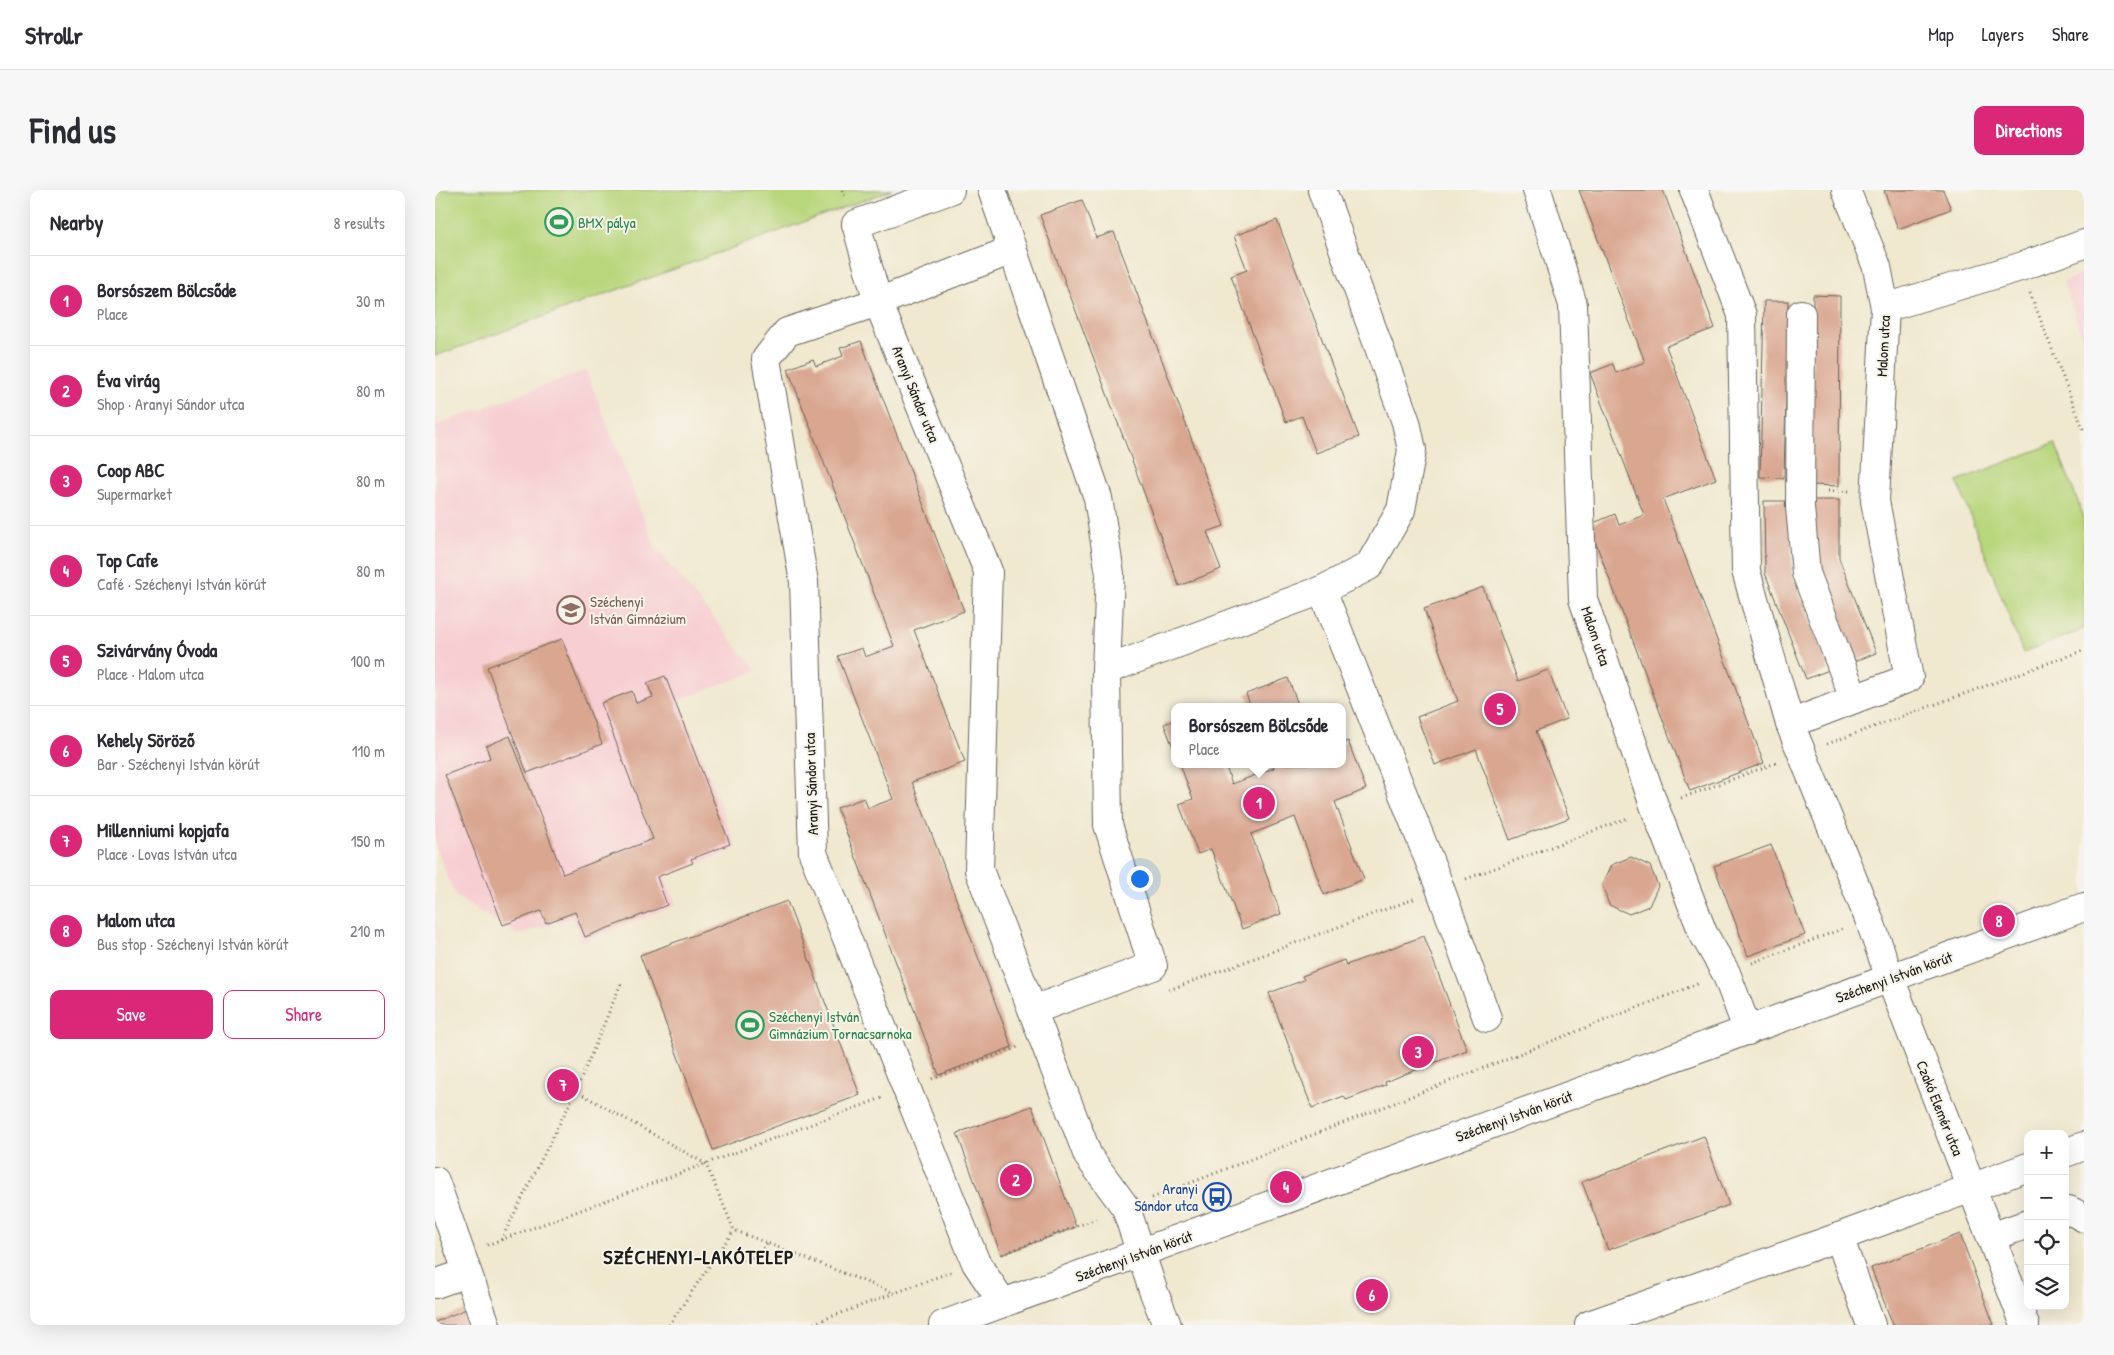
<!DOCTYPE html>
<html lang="en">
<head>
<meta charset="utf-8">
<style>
  :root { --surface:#fff; --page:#f7f7f7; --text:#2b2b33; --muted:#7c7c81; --line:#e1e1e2; --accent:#db2777 }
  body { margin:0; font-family:"Patrick Hand",sans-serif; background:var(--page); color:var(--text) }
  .controls { position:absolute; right:15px; bottom:15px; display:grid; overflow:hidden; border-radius:10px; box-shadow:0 5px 20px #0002 }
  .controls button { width:45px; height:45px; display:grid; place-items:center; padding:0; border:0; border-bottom:1px solid var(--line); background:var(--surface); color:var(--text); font:25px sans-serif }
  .you { position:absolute; left:704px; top:688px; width:18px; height:18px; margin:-12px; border:4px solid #fff; border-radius:50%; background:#1a73e8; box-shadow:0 0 0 8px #1a73e833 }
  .badge { display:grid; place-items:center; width:32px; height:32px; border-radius:50%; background:var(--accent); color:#fff; font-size:16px; font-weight:700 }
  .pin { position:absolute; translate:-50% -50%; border:2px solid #fff; box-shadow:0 1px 5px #0006 }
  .popup { position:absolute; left:736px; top:513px; width:175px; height:65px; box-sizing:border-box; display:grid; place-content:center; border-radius:10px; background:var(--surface); filter:drop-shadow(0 1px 4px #0005); font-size:16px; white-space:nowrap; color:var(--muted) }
  .popup b { font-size:19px; color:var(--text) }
  .popup::after { content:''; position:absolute; left:50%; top:100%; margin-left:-10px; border:10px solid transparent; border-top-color:var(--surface) }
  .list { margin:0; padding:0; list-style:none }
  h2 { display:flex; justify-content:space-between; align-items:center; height:65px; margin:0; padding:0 20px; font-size:21px }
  h2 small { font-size:16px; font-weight:400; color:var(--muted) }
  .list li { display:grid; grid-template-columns:32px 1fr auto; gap:15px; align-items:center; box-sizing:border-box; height:90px; padding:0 20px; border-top:1px solid var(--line) }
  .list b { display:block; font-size:19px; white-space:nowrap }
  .list p { margin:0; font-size:16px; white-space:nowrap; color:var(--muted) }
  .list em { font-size:16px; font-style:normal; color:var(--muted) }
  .actions { display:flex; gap:10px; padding:15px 20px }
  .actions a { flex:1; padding:11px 0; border:1px solid var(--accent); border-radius:10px; text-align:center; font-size:18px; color:var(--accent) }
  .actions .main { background:var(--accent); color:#fff }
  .icon { flex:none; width:28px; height:28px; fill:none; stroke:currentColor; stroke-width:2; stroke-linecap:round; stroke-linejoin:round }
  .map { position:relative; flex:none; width:1649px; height:1135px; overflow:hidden; border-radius:10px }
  header { display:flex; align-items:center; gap:30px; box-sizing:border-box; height:70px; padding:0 25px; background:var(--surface); border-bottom:1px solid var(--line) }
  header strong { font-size:24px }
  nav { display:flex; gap:28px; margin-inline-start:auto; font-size:18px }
  .intro { display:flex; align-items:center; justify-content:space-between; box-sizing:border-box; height:120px; padding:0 30px }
  h1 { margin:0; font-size:35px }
  .button { padding:12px 22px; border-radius:10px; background:var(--accent); color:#fff; font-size:18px; font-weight:700 }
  main { display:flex; gap:30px; padding:0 30px }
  aside { flex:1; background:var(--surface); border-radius:10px; box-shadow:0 5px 20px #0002 }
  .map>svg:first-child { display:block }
  .built { fill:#f7cfd3 }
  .green { fill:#b8d67c; stroke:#6a794c }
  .building { fill:#d9a690 }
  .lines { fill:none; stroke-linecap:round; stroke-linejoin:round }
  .minor-casing { stroke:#66635b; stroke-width:30 }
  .path { stroke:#66635b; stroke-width:3; stroke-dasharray:1 4; stroke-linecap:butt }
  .minor { stroke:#fff; stroke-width:28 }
  .labels { text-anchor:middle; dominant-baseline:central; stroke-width:4; stroke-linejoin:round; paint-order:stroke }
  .leisure-label { font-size:15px; fill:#27864d; stroke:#f7f3e8; text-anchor:start }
  .street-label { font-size:15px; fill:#1c1c1c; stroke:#f7f3e8 }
  .education-label { font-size:15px; fill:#785e54; stroke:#f7f3e8; text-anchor:start }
  .transit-label { font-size:15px; fill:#164399; stroke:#f7f3e8; text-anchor:end }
  .district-label { font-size:20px; font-weight:bold; letter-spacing:1px; fill:#1c1c1c; stroke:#f7f3e8 }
</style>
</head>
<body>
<header>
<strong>Strollr</strong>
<nav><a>Map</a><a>Layers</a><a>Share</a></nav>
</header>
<div class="intro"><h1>Find us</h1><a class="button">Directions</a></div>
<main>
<aside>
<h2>Nearby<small>8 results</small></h2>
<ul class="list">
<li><span class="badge">1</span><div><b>Borsószem Bölcsőde</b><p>Place</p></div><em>30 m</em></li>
<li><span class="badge">2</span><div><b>Éva virág</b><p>Shop · Aranyi Sándor utca</p></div><em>80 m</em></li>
<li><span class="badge">3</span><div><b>Coop ABC</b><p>Supermarket</p></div><em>80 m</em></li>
<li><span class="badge">4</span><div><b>Top Cafe</b><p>Café · Széchenyi István körút</p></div><em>80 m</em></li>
<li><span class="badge">5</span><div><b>Szivárvány Óvoda</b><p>Place · Malom utca</p></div><em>100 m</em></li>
<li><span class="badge">6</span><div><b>Kehely Söröző</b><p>Bar · Széchenyi István körút</p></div><em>110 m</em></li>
<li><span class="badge">7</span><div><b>Millenniumi kopjafa</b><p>Place · Lovas István utca</p></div><em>150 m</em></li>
<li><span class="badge">8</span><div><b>Malom utca</b><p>Bus stop · Széchenyi István körút</p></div><em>210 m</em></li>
</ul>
<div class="actions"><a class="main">Save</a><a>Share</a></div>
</aside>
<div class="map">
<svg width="1649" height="1135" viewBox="0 0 1649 1135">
  <rect width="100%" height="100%" fill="#f7f3e8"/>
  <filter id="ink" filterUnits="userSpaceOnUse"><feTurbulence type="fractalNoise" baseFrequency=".02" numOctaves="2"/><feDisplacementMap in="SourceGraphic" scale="10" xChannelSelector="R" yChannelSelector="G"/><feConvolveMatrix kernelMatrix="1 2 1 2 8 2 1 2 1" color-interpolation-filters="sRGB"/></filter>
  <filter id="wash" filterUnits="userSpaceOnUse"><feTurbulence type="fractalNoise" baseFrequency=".0096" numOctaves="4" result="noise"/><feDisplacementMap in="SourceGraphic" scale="20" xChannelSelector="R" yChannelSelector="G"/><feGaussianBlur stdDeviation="1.12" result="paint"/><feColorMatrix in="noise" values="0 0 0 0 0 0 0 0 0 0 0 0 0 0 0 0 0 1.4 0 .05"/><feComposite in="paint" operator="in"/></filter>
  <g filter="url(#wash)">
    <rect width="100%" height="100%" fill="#f0e8cf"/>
    <!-- built -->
    <g class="built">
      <path d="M 1649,83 L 1649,152 L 1628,92 Z"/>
      <path d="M 151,180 L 221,359 L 322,481 L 244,510 L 302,658 L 230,687 L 241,715 L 147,752 L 138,727 L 83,745 L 20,706 L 0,655 L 0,236 Z"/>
    </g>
    <!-- green -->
    <g class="green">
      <path d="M 0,0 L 457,0 L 0,166 Z"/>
      <path d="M 1620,253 L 1649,327 L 1649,439 L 1588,463 L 1522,291 Z"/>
    </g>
    <g id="blocks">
      <!-- building -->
      <g class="building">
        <path d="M 1144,0 L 1228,0 L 1280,138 L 1231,156 L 1281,289 L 1228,309 L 1329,573 L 1255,601 L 1154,335 L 1180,324 L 1184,335 L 1209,325 L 1155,183 L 1178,174 L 1181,183 L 1210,172 Z"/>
        <path d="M 1449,0 L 1508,0 L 1516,19 L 1463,39 Z"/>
        <path d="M 647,10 L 661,48 L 679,42 L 789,336 L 772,342 L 786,379 L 744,396 L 605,25 Z"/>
        <path d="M 842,30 L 924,247 L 881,263 L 867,226 L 851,232 L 796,86 L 812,80 L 799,46 Z"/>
        <path d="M 1378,105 L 1405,106 L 1404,296 L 1376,295 Z"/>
        <path d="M 1329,111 L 1353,111 L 1349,288 L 1325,287 Z"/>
        <path d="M 426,151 L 529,421 L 479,440 L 530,572 L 477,592 L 577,857 L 504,885 L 402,618 L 429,608 L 433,618 L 458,609 L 403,466 L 427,458 L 430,467 L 459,456 L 353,179 L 378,169 L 381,176 L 408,166 L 405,158 Z"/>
        <path d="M 1379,310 L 1404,310 L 1404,368 L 1441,463 L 1418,472 L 1380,377 Z"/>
        <path d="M 1329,311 L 1356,311 L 1357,384 L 1394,480 L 1371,489 L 1330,383 Z"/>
        <path d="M 1048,397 L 1083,491 L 1113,480 L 1132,529 L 1101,541 L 1134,628 L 1075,650 L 1041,559 L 1000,575 L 982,527 L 1023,511 L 989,419 Z"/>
        <path d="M 127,449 L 167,554 L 92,583 L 52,477 Z"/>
        <path d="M 230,486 L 295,654 L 256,669 L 258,673 L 222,687 L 232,715 L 150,747 L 140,722 L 111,733 L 106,721 L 68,735 L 10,585 L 55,568 L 51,556 L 75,546 L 128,684 L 218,649 L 166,513 L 197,501 L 201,513 L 218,507 L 212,493 Z"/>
        <path d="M 853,488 L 864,517 L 816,517 L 811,504 Z"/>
        <path d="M 740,530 L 740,562 L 729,534 Z"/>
        <path d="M 913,551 L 931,599 L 900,612 L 929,689 L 889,705 L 860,627 L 816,644 L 846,724 L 807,739 L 776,659 L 763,664 L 744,614 L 758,609 L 745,574 L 790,574 L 797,594 L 839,578 L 838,574 L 908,574 L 908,553 Z"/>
        <path d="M 1336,655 L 1370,745 L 1313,766 L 1279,676 Z"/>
        <path d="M 1196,667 L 1215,676 L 1223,696 L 1214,716 L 1194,724 L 1174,715 L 1167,695 L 1176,675 Z"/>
        <path d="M 352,711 L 425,905 L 278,960 L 205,765 Z"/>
        <path d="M 989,746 L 1032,860 L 950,892 L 951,895 L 911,910 L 909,906 L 877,918 L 834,803 L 869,790 L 867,786 L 909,770 L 911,775 Z"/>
        <path d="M 597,916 L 641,1037 L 566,1065 L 522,943 Z"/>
        <path d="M 1269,946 L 1294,1015 L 1173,1060 L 1147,992 Z"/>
        <path d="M 1525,1044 L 1559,1135 L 1458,1135 L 1436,1078 Z"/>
        <path d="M 31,1119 L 38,1135 L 0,1135 L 0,1132 Z"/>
      </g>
    </g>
  </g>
  <g filter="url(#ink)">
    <use href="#blocks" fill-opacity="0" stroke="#66635b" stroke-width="1"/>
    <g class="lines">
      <defs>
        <g id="minor">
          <path d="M 515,0 L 421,34 L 443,112 L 553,381 L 544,680 L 653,966 L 691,1018 L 718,1100 L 732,1135"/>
          <path d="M 557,0 L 663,308 L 675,384 L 671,480 L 673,635 L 718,776 L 598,820"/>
          <path d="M 1102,0 L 1138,115 L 1148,409 L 1220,618 L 1268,743 L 1291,783 L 1313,841"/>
          <path d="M 1259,0 L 1307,125 L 1311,381 L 1355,534 L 1434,729 L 1455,788 L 1590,1135"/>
          <path d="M 1450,118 L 1585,77 L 1649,54"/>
          <path d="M 1366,124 L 1365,317 L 1371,383 L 1419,509"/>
          <path d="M 887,400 L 1002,690 L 1052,828"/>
          <path d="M 671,480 L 887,400 L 934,376 L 966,320 L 977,260 L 971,232 L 887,0"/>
          <path d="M 1355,534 L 1474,488 L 1440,311 L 1450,118 L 1442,77 L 1411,0"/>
          <path d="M 1630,963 L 1649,956"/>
          <path d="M 0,991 L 51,1135"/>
          <path d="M 1630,1021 L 1634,1020 L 1649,1028"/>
          <path d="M 1404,1047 L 1436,1135"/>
          <path d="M 1556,1047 L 1593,1034"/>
          <path d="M 0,1094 L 31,1083"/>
          <path d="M 568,1113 L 541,1073 L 378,663 L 369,392 L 331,169 L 352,142 L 443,112 L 577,60"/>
          <path d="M 508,1135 L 1649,717"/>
          <path d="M 1154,1135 L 1404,1047 L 1593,977"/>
        </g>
      </defs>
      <!-- minor casing -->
      <use href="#minor" class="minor-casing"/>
      <!-- path -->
      <g class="path">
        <path d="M 407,0 L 411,9"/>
        <path d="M 1595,103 L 1649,241"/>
        <path d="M 1393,301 L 1414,301"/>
        <path d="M 1392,554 L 1649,460"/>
        <path d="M 1246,608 L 1341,573"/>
        <path d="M 1031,689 L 1193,628"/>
        <path d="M 1317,773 L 1407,739"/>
        <path d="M 734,800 L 981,708"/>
        <path d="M 497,889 L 583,857"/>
        <path d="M 141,901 L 187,791"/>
        <path d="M 717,1008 L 1265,793"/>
        <path d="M 66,1050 L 141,901 L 271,974 L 299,1040 L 459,1103"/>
        <path d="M 52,1055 L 447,908"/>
        <path d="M 567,1064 L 664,1028"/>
        <path d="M 282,1065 C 305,1071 317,1074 332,1053"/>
        <path d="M 234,1135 L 299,1040"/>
        <path d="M 374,1135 L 516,1082"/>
      </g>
      <!-- minor -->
      <use href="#minor" class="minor"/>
    </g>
  </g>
  <!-- icons -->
  <defs>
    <symbol id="stadium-ring" viewBox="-11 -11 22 22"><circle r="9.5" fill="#f7f3e8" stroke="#2e9e5b" stroke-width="1.5"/><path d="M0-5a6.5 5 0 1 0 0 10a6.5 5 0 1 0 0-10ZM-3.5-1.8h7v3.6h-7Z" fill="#2e9e5b"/></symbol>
    <symbol id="school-ring" viewBox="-11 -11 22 22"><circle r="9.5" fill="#f7f3e8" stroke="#8d6e63" stroke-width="1.5"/><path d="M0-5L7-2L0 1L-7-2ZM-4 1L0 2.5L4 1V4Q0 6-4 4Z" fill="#8d6e63"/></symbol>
    <symbol id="bus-ring" viewBox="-11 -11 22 22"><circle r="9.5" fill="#f7f3e8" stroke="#1a4fb4" stroke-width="1.5"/><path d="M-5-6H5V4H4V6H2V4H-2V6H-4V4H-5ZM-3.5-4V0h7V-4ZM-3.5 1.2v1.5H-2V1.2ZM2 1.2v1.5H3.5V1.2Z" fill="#1a4fb4"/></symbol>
  </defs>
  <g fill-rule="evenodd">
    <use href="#stadium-ring" x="108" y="16" width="32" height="32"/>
    <use href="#school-ring" x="120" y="404" width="32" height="32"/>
    <use href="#stadium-ring" x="299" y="819" width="32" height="32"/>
    <use href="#bus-ring" x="766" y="991" width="32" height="32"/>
  </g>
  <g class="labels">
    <!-- leisure labels -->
    <g class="leisure-label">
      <text x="143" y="32">BMX pálya</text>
      <text x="334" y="826">Széchenyi István<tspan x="334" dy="17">Gimnázium Tornacsarnoka</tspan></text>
    </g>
    <!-- street labels -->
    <g class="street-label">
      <text transform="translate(1448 156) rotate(-87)">Malom utca</text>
      <text transform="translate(481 204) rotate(68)">Aranyi Sándor utca</text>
      <text transform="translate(1161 446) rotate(71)">Malom utca</text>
      <text transform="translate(376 594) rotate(-92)">Aranyi Sándor utca</text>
      <text transform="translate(1459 787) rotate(-20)">Széchenyi István körút</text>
      <text transform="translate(1505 918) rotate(68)">Czakó Elemér utca</text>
      <text transform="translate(1079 926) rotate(-20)">Széchenyi István körút</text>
      <text transform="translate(699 1066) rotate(-20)">Széchenyi István körút</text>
    </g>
    <!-- education labels -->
    <g class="education-label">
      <text x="155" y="411">Széchenyi<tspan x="155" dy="17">István Gimnázium</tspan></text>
    </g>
    <!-- transit labels -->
    <g class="transit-label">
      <text x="763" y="998">Aranyi<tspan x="763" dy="17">Sándor utca</tspan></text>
    </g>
    <!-- district labels -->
    <g class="district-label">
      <text x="264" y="1066">SZÉCHENYI-LAKÓTELEP</text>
    </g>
  </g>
</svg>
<div class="controls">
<button>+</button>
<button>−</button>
<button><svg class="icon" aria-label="locate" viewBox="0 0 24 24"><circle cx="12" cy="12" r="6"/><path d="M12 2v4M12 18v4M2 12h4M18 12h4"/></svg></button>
<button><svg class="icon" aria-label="layers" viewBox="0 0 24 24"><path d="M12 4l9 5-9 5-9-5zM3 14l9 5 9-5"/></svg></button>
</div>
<div class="you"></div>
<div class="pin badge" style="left:824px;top:613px">1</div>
<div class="popup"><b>Borsószem Bölcsőde</b>Place</div>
<div class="pin badge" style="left:581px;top:990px">2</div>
<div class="pin badge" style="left:983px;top:862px">3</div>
<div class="pin badge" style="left:851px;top:997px">4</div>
<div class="pin badge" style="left:1065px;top:519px">5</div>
<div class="pin badge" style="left:937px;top:1105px">6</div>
<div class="pin badge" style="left:128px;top:895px">7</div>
<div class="pin badge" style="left:1564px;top:731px">8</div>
</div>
</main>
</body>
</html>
